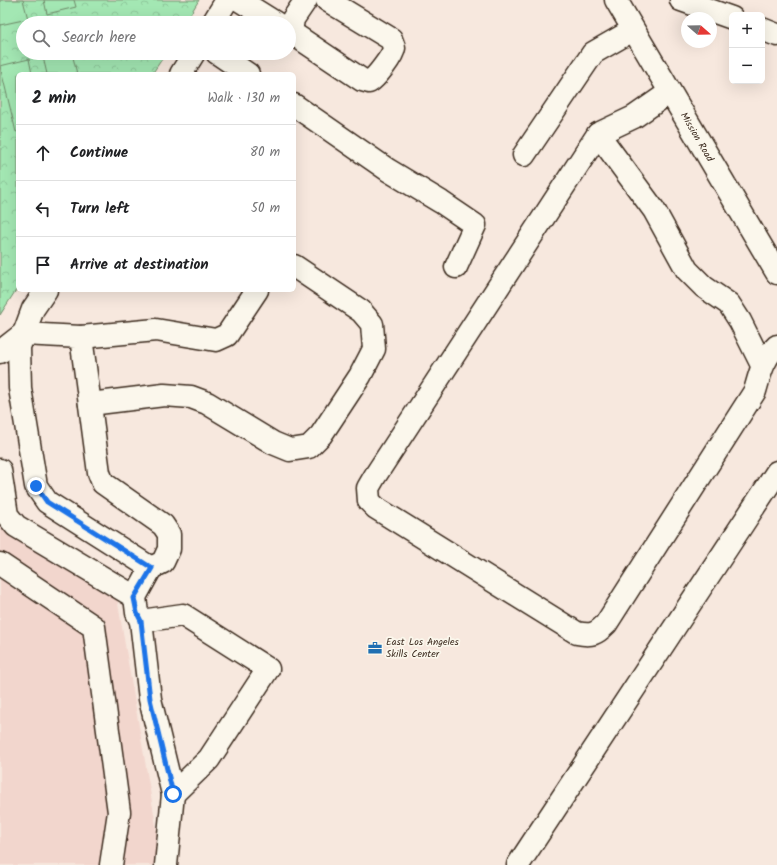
<!DOCTYPE html>
<html lang="en">
<head>
<meta charset="utf-8">
<style>
  :root { --surface:#fff; --page:#f6f6f6; --text:#202124; --muted:#757577; --line:#e0e0e0 }
  body { margin:0; font-family:Kalam,sans-serif; background:var(--page); color:var(--text) }
  .controls { position:absolute; right:12px; top:12px; display:grid; overflow:hidden; border-radius:6px; box-shadow:0 4px 16px #0002 }
  .controls button { width:36px; height:36px; display:grid; place-items:center; padding:0; border:0; border-bottom:1px solid var(--line); background:var(--surface); color:var(--text); font:20px sans-serif }
  .compass { position:absolute; left:681px; top:12px; width:36px; height:36px; border-radius:50%; background:var(--surface); box-shadow:0 4px 16px #0002; rotate:110deg }
  .stop { position:absolute; width:12px; height:12px; margin:-9px; border:3px solid #1a73e8; border-radius:50%; background:#fff }
  .stop.end { background:#1a73e8; border-color:#fff; box-shadow:0 1px 4px #0008 }
  .list { margin:0; padding:0; list-style:none }
  h2 { display:flex; justify-content:space-between; align-items:center; height:52px; margin:0; padding:0 16px; font-size:17px }
  h2 small { font-size:13px; font-weight:400; color:var(--muted) }
  .list li { display:grid; grid-template-columns:26px 1fr auto; gap:12px; align-items:center; box-sizing:border-box; height:56px; padding:0 16px; border-top:1px solid var(--line) }
  .list b { display:block; font-size:15px; white-space:nowrap }
  .list em { font-size:13px; font-style:normal; color:var(--muted) }
  .icon { flex:none; width:22px; height:22px; fill:none; stroke:currentColor; stroke-width:2; stroke-linecap:round; stroke-linejoin:round }
  .map { position:relative; flex:none; width:777px; height:865px; overflow:hidden }
  .search { position:absolute; background:var(--surface); box-shadow:0 4px 16px #0002; left:16px; top:16px; width:280px; height:44px; display:flex; align-items:center; gap:10px; box-sizing:border-box; padding:0 14px; border-radius:22px; color:var(--muted); font-size:15px }
  .panel { position:absolute; background:var(--surface); box-shadow:0 4px 16px #0002; left:16px; top:72px; width:280px; height:220px; border-radius:6px }
  .map>svg:first-child { display:block }
  .built { fill:#f2d6cd }
  .park { fill:url(#park-crowns); stroke:#6f8868 }
  .pitch { fill:#a3e7b3; stroke:#6f8868 }
  .lines { fill:none; stroke-linecap:round; stroke-linejoin:round }
  .minor-casing { stroke:#3b2a1e; stroke-width:25 }
  .major-casing { stroke:#3b2a1e; stroke-width:25 }
  .minor { stroke:#fbf7ec; stroke-width:22 }
  .major { stroke:#fbf7ec; stroke-width:22 }
  .route { stroke:#1a73e8; stroke-width:5 }
  .labels { text-anchor:middle; dominant-baseline:central; stroke-width:3.5; stroke-linejoin:round; paint-order:stroke }
  .street-label { font-size:10px; fill:#3b2a1e; stroke:#fbf7ec }
  .poi-label { font-size:10px; fill:#3b2a1e; stroke:#fbf7ec; text-anchor:start }
</style>
</head>
<body>
<div class="map">
<svg width="777" height="865" viewBox="0 0 777 865">
  <defs>
    <pattern id="park-crowns" width="20" height="18" patternUnits="userSpaceOnUse"><rect width="20" height="18" fill="#a3e7b3"/><path d="M2 6a3 3 0 1 1 6 0M12 15a3 3 0 1 1 6 0" fill="none" stroke="#8dc69a"/></pattern>
  </defs>
  <rect width="100%" height="100%" fill="#f7e8de"/>
  <filter id="ink" filterUnits="userSpaceOnUse"><feTurbulence type="fractalNoise" baseFrequency=".025" numOctaves="2"/><feDisplacementMap in="SourceGraphic" scale="8" xChannelSelector="R" yChannelSelector="G"/><feConvolveMatrix kernelMatrix="1 2 1 2 8 2 1 2 1" color-interpolation-filters="sRGB"/></filter>
  <g filter="url(#ink)">
    <!-- built -->
    <path class="built" d="M 0,524 L 117,598 L 158,837 L 157,865 L 0,865 Z"/>
    <!-- park -->
    <path class="park" d="M 0,0 L 199,0 L 185,23 L 23,23 L 23,53 L 166,53 L 152,74 L 18,74 L 18,287 L 0,315 Z"/>
    <!-- pitch -->
    <g class="pitch">
      <path d="M 0,0 L 23,0 L 28,19 L 0,25 Z"/>
      <path d="M 44,0 L 74,0 L 76,7 L 47,14 Z"/>
      <path d="M 57,53 L 72,53 L 77,74 L 47,74 L 43,57 Z"/>
      <path d="M 29,59 L 32,74 L 18,74 L 18,131 L 16,132 L 0,66 Z"/>
    </g>
    <g class="lines">
      <defs>
        <g id="minor">
          <path d="M 239,0 L 276,23"/>
          <path d="M 681,0 L 732,18"/>
          <path d="M 213,23 L 227,0"/>
          <path d="M 762,29 L 777,35"/>
          <path d="M 289,31 L 362,80 L 369,82 C 376,78 393,56 394,48 C 394,45 392,43 391,39 L 327,0"/>
          <path d="M 291,32 L 293,19 L 306,0"/>
          <path d="M 217,53 L 248,74"/>
          <path d="M 181,74 L 194,53"/>
          <path d="M 670,92 L 634,117 L 598,134 L 375,476 L 368,488 L 369,501 L 376,508 L 577,633 C 592,636 596,634 606,624 L 755,391 C 760,374 763,358 777,346"/>
          <path d="M 294,105 L 388,170 L 441,202 L 475,225 L 456,267"/>
          <path d="M 598,134 L 654,210 L 687,270 L 704,287 L 729,304 L 740,321 L 762,365"/>
          <path d="M 524,155 L 593,53 L 633,30"/>
          <path d="M 46,290 L 33,309 L 19,347 L 20,388 L 36,486 L 47,502 L 151,568"/>
          <path d="M 81,337 L 156,330 L 216,340 L 227,335 L 257,290"/>
          <path d="M 0,352 L 23,334 L 81,337 L 99,473 L 103,483 L 163,525 L 169,534 L 169,549 L 163,562 L 151,568 L 135,597 L 137,613 L 141,621 L 150,699 L 173,794 L 166,865"/>
          <path d="M 90,404 L 164,395 L 191,397 L 207,403 L 273,443 L 290,450 L 309,447 L 321,435 L 360,376 L 374,349 L 372,324 L 361,311 L 294,266"/>
          <path d="M 0,470 L 7,515 L 16,526 L 135,597"/>
          <path d="M 0,564 L 94,627 L 119,812 L 111,865"/>
          <path d="M 141,621 L 183,615 L 268,669 L 209,759 L 173,794"/>
          <path d="M 518,865 L 777,472"/>
        </g>
        <g id="major">
          <path id="s1" d="M 616,0 L 777,273"/>
        </g>
      </defs>
      <!-- minor casing -->
      <use href="#minor" class="minor-casing"/>
      <!-- major casing -->
      <use href="#major" class="major-casing"/>
      <!-- minor -->
      <use href="#minor" class="minor"/>
      <!-- major -->
      <use href="#major" class="major"/>
    </g>
  </g>
  <g class="lines" filter="url(#ink)">
    <!-- route -->
    <path class="route" d="M 36,486 L 47,502 L 152,568 L 134,598 L 137,613 L 141,621 L 150,699 L 173,794"/>
  </g>
  <!-- icons -->
  <defs>
    <symbol id="office-bare" viewBox="-9 -9 18 18"><path d="M-6-3h4V-5.5h4V-3h4V5H-6ZM-1-4.5V-3h2v-1.5ZM-6 0V1H6V0Z" fill="#1f6fb2" stroke="#fbf7ec" stroke-width="2.5" paint-order="stroke"/></symbol>
  </defs>
  <g fill-rule="evenodd">
    <use href="#office-bare" x="365" y="638" width="20" height="20"/>
  </g>
  <g class="labels">
    <!-- street labels -->
    <g class="street-label">
      <text stroke="none"><textPath href="#s1" startOffset="159">Mission Road</textPath></text>
    </g>
    <!-- poi labels -->
    <g class="poi-label">
      <text x="386" y="642">East Los Angeles<tspan x="386" dy="12">Skills Center</tspan></text>
    </g>
  </g>
</svg>
<div class="controls">
<button>+</button>
<button>−</button>
</div>
<svg class="compass" viewBox="-18 -18 36 36"><path d="M0-13l5 13h-10z" fill="#e53935"/><path d="M0 13l5-13h-10z" fill="#757577"/></svg>
<div class="stop" style="left:173px;top:794px"></div>
<div class="stop end" style="left:36px;top:486px"></div>
<div class="search"><svg class="icon" aria-label="search" viewBox="0 0 24 24"><circle cx="10" cy="10" r="6"/><path d="M15 15l6 6"/></svg>Search here</div>
<section class="panel">
<h2>2 min<small>Walk · 130 m</small></h2>
<ul class="list">
<li><svg class="icon" aria-label="ahead" viewBox="0 0 24 24"><path d="M12 20V5M6 11l6-6 6 6"/></svg><div><b>Continue</b></div><em>80 m</em></li>
<li><svg class="icon" aria-label="left" viewBox="0 0 24 24"><path d="M17 20v-9H6M10 6l-5 5 5 5"/></svg><div><b>Turn left</b></div><em>50 m</em></li>
<li><svg class="icon" aria-label="arrive" viewBox="0 0 24 24"><path d="M6 21V4h12l-3 4 3 4H6"/></svg><div><b>Arrive at destination</b></div></li>
</ul>
</section>
</div>
</body>
</html>
